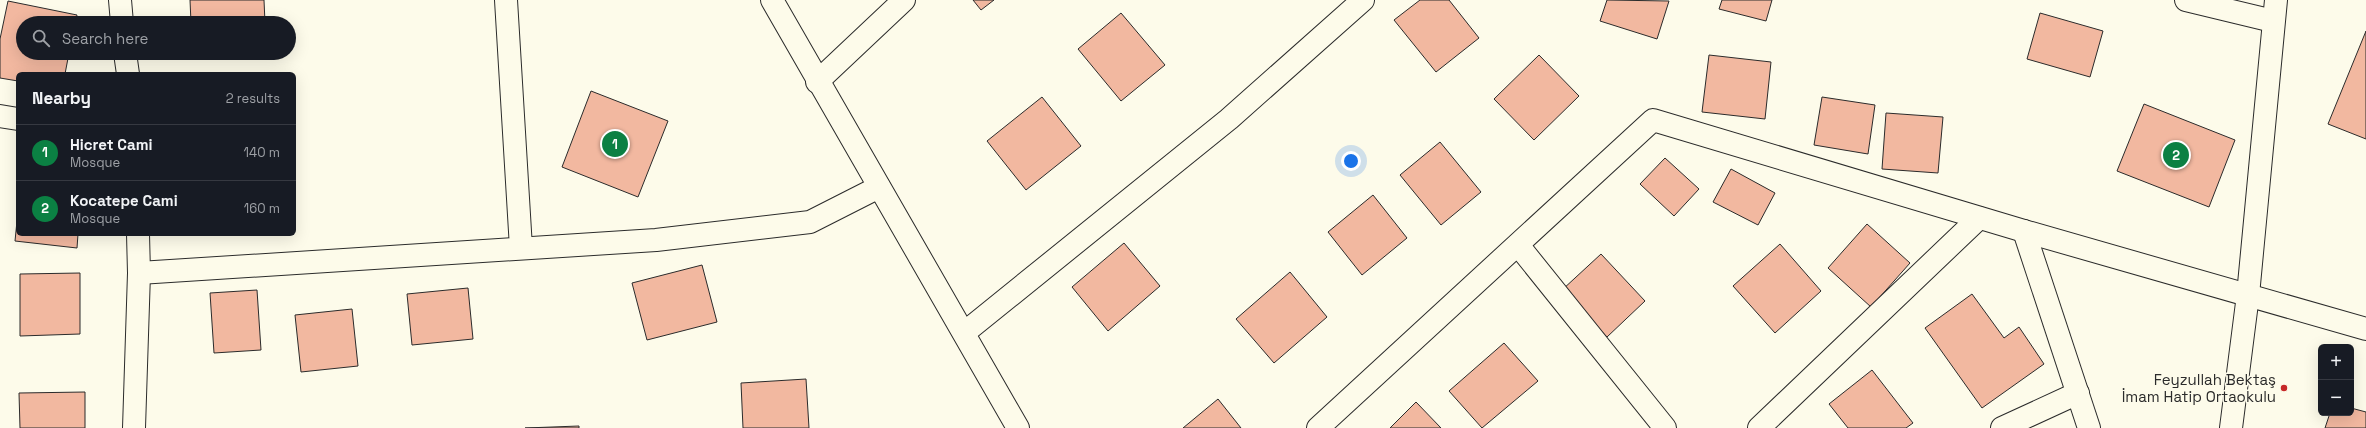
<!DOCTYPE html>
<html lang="en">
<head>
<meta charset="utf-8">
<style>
  :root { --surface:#171b24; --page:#242831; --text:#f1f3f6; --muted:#9ea1a6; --line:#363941; --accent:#0b8043 }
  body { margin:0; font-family:"Space Grotesk",sans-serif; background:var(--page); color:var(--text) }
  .controls { position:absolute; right:12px; bottom:12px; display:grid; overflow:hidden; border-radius:6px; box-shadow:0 4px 16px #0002 }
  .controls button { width:36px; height:36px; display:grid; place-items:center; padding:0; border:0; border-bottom:1px solid var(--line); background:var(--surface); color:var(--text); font:20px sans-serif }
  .you { position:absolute; left:1351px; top:161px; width:14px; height:14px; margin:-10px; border:3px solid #fff; border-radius:50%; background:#1a73e8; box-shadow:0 0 0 6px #1a73e833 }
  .badge { display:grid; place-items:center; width:26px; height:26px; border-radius:50%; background:var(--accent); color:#fff; font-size:13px; font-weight:700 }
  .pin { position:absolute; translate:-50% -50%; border:2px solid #fff; box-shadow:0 1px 4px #0006 }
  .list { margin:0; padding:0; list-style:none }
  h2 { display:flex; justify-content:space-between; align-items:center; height:52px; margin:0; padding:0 16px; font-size:17px }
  h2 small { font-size:13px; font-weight:400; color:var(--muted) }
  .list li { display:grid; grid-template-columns:26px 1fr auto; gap:12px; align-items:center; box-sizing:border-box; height:56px; padding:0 16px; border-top:1px solid var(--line) }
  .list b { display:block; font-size:15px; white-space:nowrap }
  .list p { margin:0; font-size:13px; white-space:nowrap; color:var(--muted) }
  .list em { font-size:13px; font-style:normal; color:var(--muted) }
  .icon { flex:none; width:22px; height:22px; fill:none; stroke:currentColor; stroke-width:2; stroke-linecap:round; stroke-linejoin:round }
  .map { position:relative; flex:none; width:2366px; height:428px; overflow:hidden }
  .search { position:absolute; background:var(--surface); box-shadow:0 4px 16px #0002; left:16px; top:16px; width:280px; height:44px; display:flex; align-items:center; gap:10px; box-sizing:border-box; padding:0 14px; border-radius:22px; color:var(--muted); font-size:15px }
  .panel { position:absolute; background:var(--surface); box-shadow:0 4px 16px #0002; left:16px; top:72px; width:280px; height:164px; border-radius:6px }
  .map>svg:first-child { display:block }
  .building { fill:#f2b8a0; stroke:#2b2b2b }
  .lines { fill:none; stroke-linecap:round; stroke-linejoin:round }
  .minor-casing { stroke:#2b2b2b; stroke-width:24 }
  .tertiary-casing { stroke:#2b2b2b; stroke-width:24 }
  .minor { stroke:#fdfbea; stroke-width:22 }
  .tertiary { stroke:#fdfbea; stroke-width:22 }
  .poi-dot { fill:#c62828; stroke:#fdfbea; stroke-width:1.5 }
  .labels { text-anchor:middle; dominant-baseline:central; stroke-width:3; stroke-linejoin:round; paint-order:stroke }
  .poi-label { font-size:15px; fill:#2b2b2b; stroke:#fdfbea; text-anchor:end }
</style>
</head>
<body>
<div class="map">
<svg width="2366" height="428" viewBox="0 0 2366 428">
  <rect width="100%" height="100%" fill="#fdfbea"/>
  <!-- building -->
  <g class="building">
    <path d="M 190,0 L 264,0 L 265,23 L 191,23 Z"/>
    <path d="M 973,0 L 994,0 L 981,10 Z"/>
    <path d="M 1420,0 L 1449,0 L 1479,38 L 1436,72 L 1394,20 Z"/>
    <path d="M 1607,0 L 1669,1 L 1657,39 L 1600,21 Z"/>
    <path d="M 1722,0 L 1772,0 L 1766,21 L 1719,9 Z"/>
    <path d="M 8,1 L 77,15 L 75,23 L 23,23 L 23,53 L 69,53 L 65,74 L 18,74 L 18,81 L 0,78 L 0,39 Z"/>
    <path d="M 1121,13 L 1165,65 L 1121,101 L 1078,49 Z"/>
    <path d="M 2040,13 L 2103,31 L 2090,77 L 2027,59 Z"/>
    <path d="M 2366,31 L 2366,139 L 2328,124 Z"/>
    <path d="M 1539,55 L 1579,96 L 1534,140 L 1494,99 Z"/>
    <path d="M 1709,55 L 1771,62 L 1765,119 L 1702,112 Z"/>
    <path d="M 591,91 L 668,121 L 638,197 L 562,167 Z"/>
    <path d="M 1042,97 L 1081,146 L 1026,190 L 987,141 Z"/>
    <path d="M 1822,97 L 1875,105 L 1868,154 L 1814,145 Z"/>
    <path d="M 2144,104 L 2235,140 L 2209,207 L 2117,171 Z"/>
    <path d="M 1886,113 L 1943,117 L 1938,173 L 1882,169 Z"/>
    <path d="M 1440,142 L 1481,192 L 1441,225 L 1400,175 Z"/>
    <path d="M 1665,158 L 1699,189 L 1674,216 L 1640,184 Z"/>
    <path d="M 1731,169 L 1775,193 L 1758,225 L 1713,202 Z"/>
    <path d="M 1373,195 L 1407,238 L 1362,275 L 1328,232 Z"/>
    <path d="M 18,211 L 18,234 L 78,234 L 77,248 L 15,241 Z"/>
    <path d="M 1867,224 L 1910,263 L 1871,307 L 1828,268 Z"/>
    <path d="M 1124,243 L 1160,286 L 1108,331 L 1072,287 Z"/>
    <path d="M 1780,244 L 1821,291 L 1775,333 L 1733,286 Z"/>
    <path d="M 1601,254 L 1645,301 L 1607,337 L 1562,290 Z"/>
    <path d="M 702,265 L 717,322 L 647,340 L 632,283 Z"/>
    <path d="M 1290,272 L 1327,317 L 1274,363 L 1236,319 Z"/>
    <path d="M 80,273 L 80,334 L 20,336 L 20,274 Z"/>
    <path d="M 468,288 L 473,339 L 412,345 L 407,294 Z"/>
    <path d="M 257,290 L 261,350 L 214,353 L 210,293 Z"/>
    <path d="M 1972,294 L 2004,338 L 2019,327 L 2044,364 L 1982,408 L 1925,328 Z"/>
    <path d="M 352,309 L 358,366 L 301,372 L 295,315 Z"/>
    <path d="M 1504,343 L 1538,381 L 1482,428 L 1449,391 Z"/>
    <path d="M 1872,370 L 1913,423 L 1906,428 L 1848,428 L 1829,404 Z"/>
    <path d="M 806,379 L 809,428 L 743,428 L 741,383 Z"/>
    <path d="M 85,392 L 85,428 L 20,428 L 19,393 Z"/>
    <path d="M 1218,399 L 1241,428 L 1183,428 Z"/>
    <path d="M 1416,402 L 1441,428 L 1390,428 Z"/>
    <path d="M 2351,408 L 2366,412 L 2366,428 L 2325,428 L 2330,413 L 2351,413 Z"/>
    <path d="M 579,426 L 579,428 L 525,428 Z"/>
  </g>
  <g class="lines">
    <defs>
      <g id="minor">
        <path d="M 506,0 L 521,248"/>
        <path d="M 772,0 L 1018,428"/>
        <path d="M 2186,0 L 2273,21"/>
        <path d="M 817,82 L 904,0"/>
        <path d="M 0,116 L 18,119"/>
        <path d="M 2024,231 L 2089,428"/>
        <path d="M 1518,245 L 1665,428"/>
        <path d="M 139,273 L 656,240 L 810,222 L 879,187"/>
        <path d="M 964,333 L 1229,119 L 1363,0"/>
        <path d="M 1318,428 L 1653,120 L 2024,231 L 2366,329"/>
        <path d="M 1759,428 L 1979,218"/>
        <path d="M 2002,428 L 2078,393"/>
        <path d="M 2231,428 L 2248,295 L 2276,0"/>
      </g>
      <g id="tertiary">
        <path d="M 120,0 L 122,23"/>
        <path d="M 125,53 L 128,74"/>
        <path d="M 134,428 L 139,273 L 138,234"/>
      </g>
    </defs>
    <!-- minor casing -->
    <use href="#minor" class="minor-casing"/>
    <!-- tertiary casing -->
    <use href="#tertiary" class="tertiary-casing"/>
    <!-- minor -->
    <use href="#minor" class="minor"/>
    <!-- tertiary -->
    <use href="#tertiary" class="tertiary"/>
  </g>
  <!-- markers -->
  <circle class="poi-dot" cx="2284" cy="388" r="4"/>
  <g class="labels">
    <!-- poi labels -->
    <g class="poi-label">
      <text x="2276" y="379">Feyzullah Bektaş<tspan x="2276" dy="17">İmam Hatip Ortaokulu</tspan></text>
    </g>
  </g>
</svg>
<div class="controls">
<button>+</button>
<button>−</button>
</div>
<div class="you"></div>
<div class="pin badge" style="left:615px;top:144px">1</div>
<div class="pin badge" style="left:2176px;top:155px">2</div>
<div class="search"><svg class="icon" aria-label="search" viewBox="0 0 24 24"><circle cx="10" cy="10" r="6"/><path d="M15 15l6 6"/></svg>Search here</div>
<section class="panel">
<h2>Nearby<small>2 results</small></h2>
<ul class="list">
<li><span class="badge">1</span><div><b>Hicret Cami</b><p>Mosque</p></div><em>140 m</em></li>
<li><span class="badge">2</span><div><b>Kocatepe Cami</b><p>Mosque</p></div><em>160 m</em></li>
</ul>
</section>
</div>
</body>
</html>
